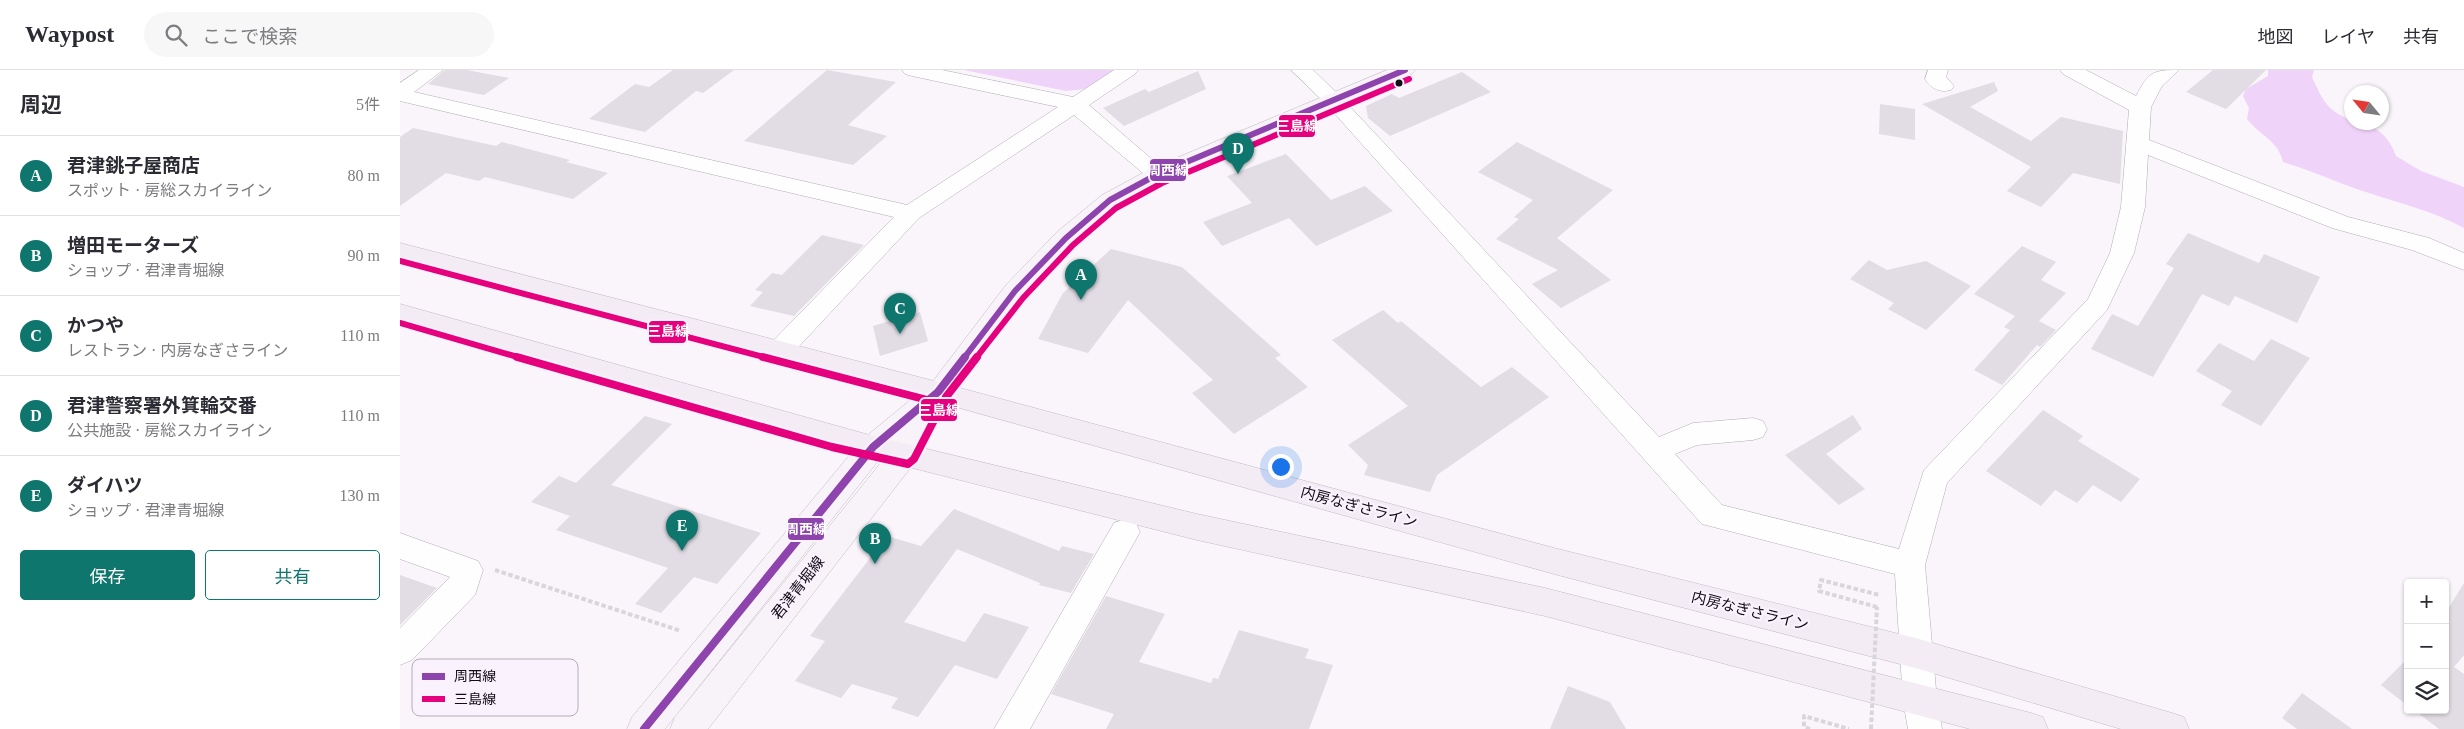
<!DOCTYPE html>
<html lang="ja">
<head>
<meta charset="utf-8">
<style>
  :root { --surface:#fff; --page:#f7f7f7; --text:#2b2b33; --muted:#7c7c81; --line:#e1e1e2; --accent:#0f766e }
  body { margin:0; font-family:"Times New Roman","Noto Sans JP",serif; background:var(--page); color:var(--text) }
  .controls { position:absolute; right:15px; bottom:15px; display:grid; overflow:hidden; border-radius:5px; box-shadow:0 1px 4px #0004 }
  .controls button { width:45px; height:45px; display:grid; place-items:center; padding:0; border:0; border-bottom:1px solid var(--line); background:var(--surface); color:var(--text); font:25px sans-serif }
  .compass { position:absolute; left:1944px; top:15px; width:45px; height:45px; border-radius:50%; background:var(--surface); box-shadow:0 1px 4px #0004; rotate:299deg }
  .you { position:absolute; left:880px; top:396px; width:18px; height:18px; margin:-12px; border:4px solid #fff; border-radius:50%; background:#1a73e8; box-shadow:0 0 0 8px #1a73e833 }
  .badge { display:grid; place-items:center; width:32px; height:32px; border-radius:50%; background:var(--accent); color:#fff; font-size:16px; font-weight:700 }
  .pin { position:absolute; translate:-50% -41px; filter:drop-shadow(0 1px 2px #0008) }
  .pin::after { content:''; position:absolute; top:26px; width:18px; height:15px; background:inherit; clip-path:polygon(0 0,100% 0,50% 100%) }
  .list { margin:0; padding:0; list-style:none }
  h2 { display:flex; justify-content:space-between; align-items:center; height:65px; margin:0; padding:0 20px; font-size:21px }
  h2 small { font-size:16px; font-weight:400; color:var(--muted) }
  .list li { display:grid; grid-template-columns:32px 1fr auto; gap:15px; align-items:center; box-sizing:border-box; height:80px; padding:0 20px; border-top:1px solid var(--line) }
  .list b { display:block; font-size:19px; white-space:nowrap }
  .list p { margin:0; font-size:16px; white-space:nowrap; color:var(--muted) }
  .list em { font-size:16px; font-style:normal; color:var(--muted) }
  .actions { display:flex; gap:10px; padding:15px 20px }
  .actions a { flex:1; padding:11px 0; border:1px solid var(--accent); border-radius:5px; text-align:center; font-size:18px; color:var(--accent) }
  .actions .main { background:var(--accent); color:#fff }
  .icon { flex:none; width:28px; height:28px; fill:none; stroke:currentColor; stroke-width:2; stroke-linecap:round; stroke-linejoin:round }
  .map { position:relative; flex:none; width:2064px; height:659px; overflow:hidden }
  header { display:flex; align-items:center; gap:30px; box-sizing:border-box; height:70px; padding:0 25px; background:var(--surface); border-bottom:1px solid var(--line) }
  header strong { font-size:24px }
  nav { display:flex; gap:28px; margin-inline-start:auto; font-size:18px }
  .search { width:350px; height:45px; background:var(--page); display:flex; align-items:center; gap:12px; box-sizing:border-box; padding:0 18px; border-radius:28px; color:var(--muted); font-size:19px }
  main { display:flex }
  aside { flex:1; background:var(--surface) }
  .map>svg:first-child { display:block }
  .green { fill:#efd3f8 }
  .building { fill:#e2dce4 }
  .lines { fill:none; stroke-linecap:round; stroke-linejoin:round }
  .minor-casing { stroke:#b2adb4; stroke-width:1 }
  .major-casing { stroke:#c3bac5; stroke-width:1 }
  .highway-casing { stroke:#c3bac5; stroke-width:1 }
  .path { stroke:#d8d6d9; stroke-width:4; stroke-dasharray:4.5 2.5; stroke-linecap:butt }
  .minor { fill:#fefefe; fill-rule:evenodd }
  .major { fill:#f7f3f8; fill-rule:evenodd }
  .highway { fill:#f3ecf5; fill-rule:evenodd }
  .path-bridge { stroke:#d8d6d9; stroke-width:4; stroke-dasharray:4.5 2.5; stroke-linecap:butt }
  .bus-1-far1-casing { stroke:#faf2fd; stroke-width:9 }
  .bus-1-casing { stroke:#faf2fd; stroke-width:12 }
  .bus-2-far1-casing { stroke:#faf2fd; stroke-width:9 }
  .bus-2-casing { stroke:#faf2fd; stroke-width:12 }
  .bus-1-far1 { stroke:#8e44ad; stroke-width:6 }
  .bus-1 { stroke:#8e44ad; stroke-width:8 }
  .bus-2-far1 { stroke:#e5007d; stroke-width:6 }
  .bus-2 { stroke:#e5007d; stroke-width:8 }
  .bus-dot { fill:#120c14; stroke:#faf2fd; stroke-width:2 }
  .labels { text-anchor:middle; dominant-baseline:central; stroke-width:4.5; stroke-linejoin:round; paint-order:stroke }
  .street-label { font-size:15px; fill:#120c14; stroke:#faf2fd }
  .key { fill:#faf2fd; stroke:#b4adb7; stroke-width:1 }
  .key-label { font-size:14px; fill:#120c14 }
  .line-badge { stroke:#faf2fd; stroke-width:2 }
  .badge-label { font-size:14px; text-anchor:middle; font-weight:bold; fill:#fff }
</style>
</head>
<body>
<header>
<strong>Waypost</strong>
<div class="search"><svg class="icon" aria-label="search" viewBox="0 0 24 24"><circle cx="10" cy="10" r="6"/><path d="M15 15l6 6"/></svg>ここで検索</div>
<nav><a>地図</a><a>レイヤ</a><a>共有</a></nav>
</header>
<main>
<aside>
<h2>周辺<small>5件</small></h2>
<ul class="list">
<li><span class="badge">A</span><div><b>君津銚子屋商店</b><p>スポット · 房総スカイライン</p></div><em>80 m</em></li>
<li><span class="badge">B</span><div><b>増田モーターズ</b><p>ショップ · 君津青堀線</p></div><em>90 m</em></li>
<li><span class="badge">C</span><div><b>かつや</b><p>レストラン · 内房なぎさライン</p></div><em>110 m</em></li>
<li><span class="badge">D</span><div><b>君津警察署外箕輪交番</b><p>公共施設 · 房総スカイライン</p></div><em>110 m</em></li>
<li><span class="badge">E</span><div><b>ダイハツ</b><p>ショップ · 君津青堀線</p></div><em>130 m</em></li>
</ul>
<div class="actions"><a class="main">保存</a><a>共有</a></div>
</aside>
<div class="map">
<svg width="2064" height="659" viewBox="0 0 2064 659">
  <rect width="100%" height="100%" fill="#f9f5fa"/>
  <!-- green -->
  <g class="green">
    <path d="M 564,0 L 716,0 L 686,19 L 666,21 Z"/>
    <path d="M 1868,0 L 1914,0 L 1912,7 C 1922,29 1927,41 1951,50 L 1952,52 C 1975,53 1989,66 1996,86 L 2021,101 L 2064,117 L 2064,158 C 2033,141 1999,133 1966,122 C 1938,113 1911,100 1883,92 C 1878,70 1861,67 1847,49 L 1849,38 L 1843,26 L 1846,19 L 1868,6 Z"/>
  </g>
  <!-- building -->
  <g class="building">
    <path d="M 45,0 L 67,0 L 109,8 L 84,25 L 28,14 Z"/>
    <path d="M 273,0 L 334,0 L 303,23 L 296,21 L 245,62 L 189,49 L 235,14 L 249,17 Z"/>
    <path d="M 427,0 L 496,12 L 448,55 L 487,66 L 453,95 L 344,71 Z"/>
    <path d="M 1813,0 L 1866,0 L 1826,39 L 1786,22 Z"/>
    <path d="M 798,1 L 806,19 L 724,56 L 703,38 L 745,19 L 749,22 Z"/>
    <path d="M 1062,2 L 1091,22 L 990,66 L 968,48 L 966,36 L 992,24 L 999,28 Z"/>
    <path d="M 1594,12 L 1598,21 L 1570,37 L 1631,71 L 1661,47 L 1723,61 L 1720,114 L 1673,103 L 1641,137 L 1607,121 L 1631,97 L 1522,34 Z"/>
    <path d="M 1480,34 L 1515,39 L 1515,70 L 1479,64 Z"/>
    <path d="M 13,58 L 96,76 L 102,72 L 117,76 L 170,90 L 166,92 L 208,103 L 173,129 L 85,107 L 79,111 L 46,103 L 0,136 L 0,67 Z"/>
    <path d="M 1117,72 L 1213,120 L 1157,168 L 1211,210 L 1161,238 L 1132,214 L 1158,200 L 1096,169 L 1119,149 L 1114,147 L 1133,130 L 1078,102 Z"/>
    <path d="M 886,84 L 931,130 L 965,116 L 993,141 L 916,176 L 889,148 L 822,176 L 803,152 L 852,133 L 827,106 Z"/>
    <path d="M 1788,163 L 1859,193 L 1864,184 L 1920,207 L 1897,253 L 1835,226 L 1829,236 L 1802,224 L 1753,307 L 1691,279 L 1712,244 L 1738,256 L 1774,198 L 1766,194 Z"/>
    <path d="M 422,165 L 464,175 L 394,246 L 350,236 L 363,222 L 355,220 L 372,203 L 382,205 Z"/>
    <path d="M 1622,176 L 1656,192 L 1641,210 L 1666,223 L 1639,251 L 1656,260 L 1640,277 L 1637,275 L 1602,315 L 1574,300 L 1610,260 L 1604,257 L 1615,246 L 1574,224 Z"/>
    <path d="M 711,179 L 782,197 L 881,285 L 875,288 L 908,317 L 834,364 L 792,323 L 813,310 L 728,230 L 688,283 L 638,269 L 663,223 Z"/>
    <path d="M 1469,190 L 1487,200 L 1526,191 L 1571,216 L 1526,260 L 1488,239 L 1494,233 L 1450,209 Z"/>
    <path d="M 983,240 L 998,253 L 1001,251 L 1081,317 L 1112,297 L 1149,327 L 1037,405 L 1030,422 L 964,405 L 968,395 L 948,375 L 1008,336 L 932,270 Z"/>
    <path d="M 520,242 L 528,271 L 480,286 L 473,256 Z"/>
    <path d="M 1871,269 L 1910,288 L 1861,356 L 1821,335 L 1832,321 L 1796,301 L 1819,273 L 1854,291 Z"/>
    <path d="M 1643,340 L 1683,366 L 1678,371 L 1740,409 L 1721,432 L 1693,415 L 1677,433 L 1655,420 L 1641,436 L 1586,401 Z"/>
    <path d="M 1453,345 L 1462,359 L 1426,384 L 1465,419 L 1439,435 L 1385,385 Z"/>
    <path d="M 245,346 L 272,354 L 211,415 L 361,463 L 317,514 L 294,507 L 261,543 L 235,534 L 268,498 L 156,460 L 170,446 L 131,432 L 159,406 L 176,413 Z"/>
    <path d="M 554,439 L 659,481 L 662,476 L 694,484 L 671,523 L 639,515 L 640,513 L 557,479 L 504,552 L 565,572 L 584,543 L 629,557 L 597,609 L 555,595 L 518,647 L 491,638 L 498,628 L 452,614 L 441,628 L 395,611 L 425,571 L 410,566 L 487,466 L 521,476 Z"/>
    <path d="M 0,505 L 37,518 L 0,555 Z"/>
    <path d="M 2064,513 L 2064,585 L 2054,597 L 2064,604 L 2064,659 L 2039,659 L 2014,640 L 2045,640 L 2045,544 Z"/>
    <path d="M 706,526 L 765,544 L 739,592 L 811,613 L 813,608 L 818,609 L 839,560 L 909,579 L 905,588 L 933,595 L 909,659 L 706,659 L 714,644 L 651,624 Z"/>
    <path d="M 2008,588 L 2008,636 L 1981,615 Z"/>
    <path d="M 1168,616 L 1210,632 L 1226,659 L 1150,659 Z"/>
    <path d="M 1902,623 L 1952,659 L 1897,659 L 1882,648 Z"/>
  </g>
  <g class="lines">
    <defs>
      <g id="minor">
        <path d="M 19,0 L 43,0 L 14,22 L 507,135 L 658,37 L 512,6 L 505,4 L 502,0 L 542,0 L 673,27 L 714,0 L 738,0 L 735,4 L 689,35 L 769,104 L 766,109 L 758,111 L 750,109 L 674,45 L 519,148 L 388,288 L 379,291 L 370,288 L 366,281 L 370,274 L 494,147 L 0,31 L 0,13 Z"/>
        <path d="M 891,0 L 913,0 L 940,26 L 1259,367 L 1293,353 L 1353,348 L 1363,351 L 1367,359 L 1363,367 L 1353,370 L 1297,375 L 1275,384 L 1322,435 L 1499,479 L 1524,400 L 1688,229 L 1710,183 L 1721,137 L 1729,40 L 1663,4 L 1660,0 L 1686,0 L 1736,26 C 1749,2 1752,0 1779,0 L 1762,16 L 1751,37 L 1749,70 L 1948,147 L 2029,168 L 2064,183 L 2064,200 L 2012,180 L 1932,158 L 1748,85 L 1745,137 L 1734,183 L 1707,240 L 1547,413 L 1525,495 L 1537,631 L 1542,659 L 1508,659 L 1503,631 L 1495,504 L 1302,454 L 926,34 Z"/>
        <path d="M 1528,0 L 1548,0 L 1546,7 L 1554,16 L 1551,20 C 1540,23 1531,19 1525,9 Z"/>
        <path d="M 725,449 L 736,453 L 740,462 L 630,659 L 594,659 L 714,453 Z"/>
        <path d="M 0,463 L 78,491 L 83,500 L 75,525 L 12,590 L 0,595 L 0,558 L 50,507 L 0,489 Z"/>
      </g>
      <path id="major" d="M 987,0 L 1015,0 L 1012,4 L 766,109 L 718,135 L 675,174 L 624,227 L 548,328 L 515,392 L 308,659 L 270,659 L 275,647 L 496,374 L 483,385 L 265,659 L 227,659 L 232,647 L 463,369 L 515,326 L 524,323 L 606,215 L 657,162 L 702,125 L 750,99 Z"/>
      <g id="highway">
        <path d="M 0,173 L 538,312 L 1154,478 L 1519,569 L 1772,643 L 1784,647 L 1789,659 L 1721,659 L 1519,599 L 1154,504 L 538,332 L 0,189 Z"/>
        <path d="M 0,234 L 473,366 L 797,444 L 1145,518 L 1631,643 L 1643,647 L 1648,659 L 1570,659 L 1145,546 L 797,470 L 473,388 L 0,252 Z"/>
      </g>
    </defs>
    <!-- minor casing -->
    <use href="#minor" class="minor-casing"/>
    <!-- major casing -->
    <use href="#major" class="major-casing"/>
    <!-- highway casing -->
    <use href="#highway" class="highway-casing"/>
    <!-- path -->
    <g class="path">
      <path d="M 95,500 L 281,561"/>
      <path d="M 1477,537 L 1419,521 L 1421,510 L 1479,525"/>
      <path d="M 1410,659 L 1404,657 L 1404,646 L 1449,659"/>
    </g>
    <!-- minor -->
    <use href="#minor" class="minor"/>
    <!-- major -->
    <use href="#major" class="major"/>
    <!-- highway -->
    <use href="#highway" class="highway"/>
    <!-- path-bridge -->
    <path class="path-bridge" d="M 1471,659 L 1477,537"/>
    <defs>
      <path id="bus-1-far1" d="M 564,288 L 615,221 L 666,168 L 710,130 L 758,104 L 1005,0"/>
      <path id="bus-1" d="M 244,659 L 473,377 L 538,322 L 565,287"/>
      <g id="bus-2-far1">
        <path d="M 0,191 L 367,288"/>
        <path d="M 0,253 L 121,288"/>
        <path d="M 576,288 L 623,228 L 673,175 L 716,138 L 762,113 L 1009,9"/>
      </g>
      <g id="bus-2">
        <path d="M 117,287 L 432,377 L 508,394 L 514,389 L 546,327 L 577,287"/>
        <path d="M 363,287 L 535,332"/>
      </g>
    </defs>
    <!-- bus-1-far1 casing -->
    <use href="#bus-1-far1" class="bus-1-far1-casing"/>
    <!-- bus-1 casing -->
    <use href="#bus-1" class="bus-1-casing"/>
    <!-- bus-2-far1 casing -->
    <use href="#bus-2-far1" class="bus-2-far1-casing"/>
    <!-- bus-2 casing -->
    <use href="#bus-2" class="bus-2-casing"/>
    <!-- bus-1-far1 -->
    <use href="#bus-1-far1" class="bus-1-far1"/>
    <!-- bus-1 -->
    <use href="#bus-1" class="bus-1"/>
    <!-- bus-2-far1 -->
    <use href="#bus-2-far1" class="bus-2-far1"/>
    <!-- bus-2 -->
    <use href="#bus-2" class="bus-2"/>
  </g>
  <!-- markers -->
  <circle class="bus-dot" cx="999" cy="13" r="4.5"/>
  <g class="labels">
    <!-- street labels -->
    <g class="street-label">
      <text transform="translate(959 437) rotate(15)">内房なぎさライン</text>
      <text transform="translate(398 518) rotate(-52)">君津青堀線</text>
      <text transform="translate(1350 541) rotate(14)">内房なぎさライン</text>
    </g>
  </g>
  <!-- legend -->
  <rect x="12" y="589" width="166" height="57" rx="8" class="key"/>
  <rect x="22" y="603" width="23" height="7" fill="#8e44ad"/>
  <rect x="22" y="626" width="23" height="6" fill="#e5007d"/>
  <g class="key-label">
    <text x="54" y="611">周西線</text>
    <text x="54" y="634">三島線</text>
  </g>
  <g class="line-badge">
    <rect x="878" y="44" width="38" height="24" rx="5" fill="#e5007d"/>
    <rect x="749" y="88" width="38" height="24" rx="5" fill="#8e44ad"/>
    <rect x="248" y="250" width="39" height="24" rx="5" fill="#e5007d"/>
    <rect x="520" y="328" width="38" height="24" rx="5" fill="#e5007d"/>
    <rect x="387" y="447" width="38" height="24" rx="5" fill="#8e44ad"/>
  </g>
  <g class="badge-label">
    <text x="897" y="61">三島線</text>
    <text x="768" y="105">周西線</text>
    <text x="268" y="266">三島線</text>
    <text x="539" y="345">三島線</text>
    <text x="406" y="464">周西線</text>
  </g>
</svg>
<div class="controls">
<button>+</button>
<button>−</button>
<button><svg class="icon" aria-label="layers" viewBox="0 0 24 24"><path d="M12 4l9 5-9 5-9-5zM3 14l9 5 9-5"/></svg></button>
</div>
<svg class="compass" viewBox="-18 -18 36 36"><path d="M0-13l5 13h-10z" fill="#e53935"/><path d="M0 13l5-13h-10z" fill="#7c7c81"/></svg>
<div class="you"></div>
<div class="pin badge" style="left:681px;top:230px">A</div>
<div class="pin badge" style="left:475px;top:494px">B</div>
<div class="pin badge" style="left:500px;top:264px">C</div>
<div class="pin badge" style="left:838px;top:104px">D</div>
<div class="pin badge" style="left:282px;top:481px">E</div>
</div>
</main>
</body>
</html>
